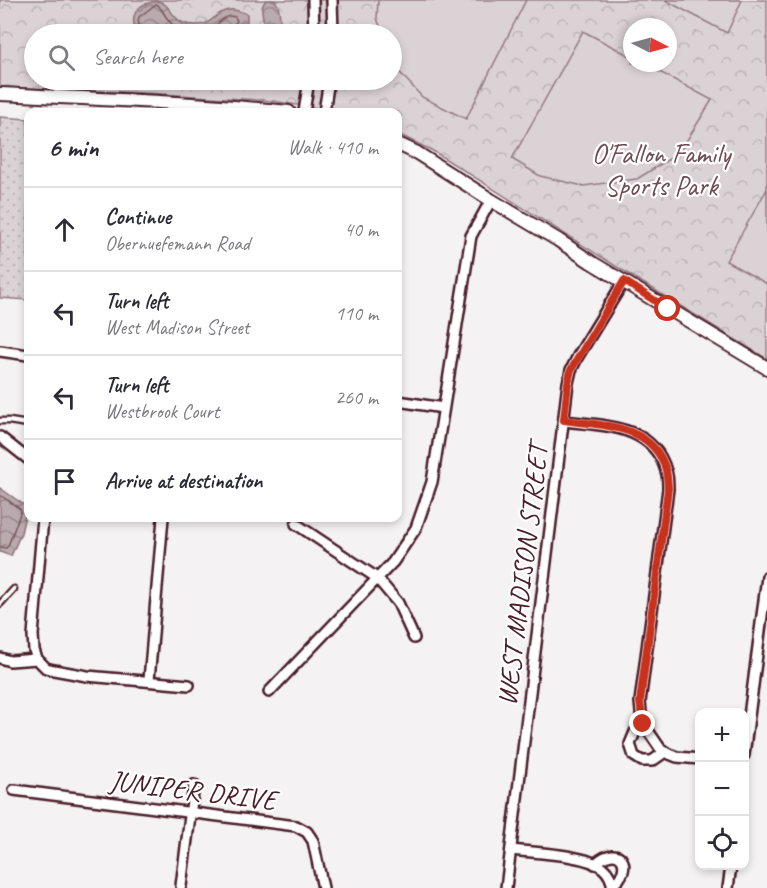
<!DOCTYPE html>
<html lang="en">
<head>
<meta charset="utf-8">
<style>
  :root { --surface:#fff; --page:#f7f7f7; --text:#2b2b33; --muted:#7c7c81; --line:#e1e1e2 }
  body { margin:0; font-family:Caveat,sans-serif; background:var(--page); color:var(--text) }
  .controls { position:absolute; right:18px; bottom:18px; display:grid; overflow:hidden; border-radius:12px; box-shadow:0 3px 9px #0003 }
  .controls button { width:54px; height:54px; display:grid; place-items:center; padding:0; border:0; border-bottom:2px solid var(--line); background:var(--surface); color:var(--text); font:30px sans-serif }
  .compass { position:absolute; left:623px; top:18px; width:54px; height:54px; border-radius:50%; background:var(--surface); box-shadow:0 3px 9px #0003; rotate:96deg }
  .stop { position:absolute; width:18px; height:18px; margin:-14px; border:4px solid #c8321e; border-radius:50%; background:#fff }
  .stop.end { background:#c8321e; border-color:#fff; box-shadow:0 2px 6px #0008 }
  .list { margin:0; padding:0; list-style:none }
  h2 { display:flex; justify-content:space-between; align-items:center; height:78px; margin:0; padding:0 24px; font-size:26px }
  h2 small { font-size:20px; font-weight:400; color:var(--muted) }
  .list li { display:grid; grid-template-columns:39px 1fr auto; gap:18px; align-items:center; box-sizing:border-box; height:84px; padding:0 24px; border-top:2px solid var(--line) }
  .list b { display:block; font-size:22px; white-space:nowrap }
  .list p { margin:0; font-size:20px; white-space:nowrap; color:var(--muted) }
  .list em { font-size:20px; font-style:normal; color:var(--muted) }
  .icon { flex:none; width:33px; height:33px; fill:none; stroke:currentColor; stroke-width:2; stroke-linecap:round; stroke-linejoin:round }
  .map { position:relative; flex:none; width:767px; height:888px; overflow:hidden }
  .search { position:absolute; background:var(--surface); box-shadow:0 3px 9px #0003; left:24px; top:24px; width:378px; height:66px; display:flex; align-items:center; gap:15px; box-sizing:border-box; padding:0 21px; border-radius:33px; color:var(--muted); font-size:22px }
  .panel { position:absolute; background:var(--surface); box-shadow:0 3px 9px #0003; left:24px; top:108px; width:378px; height:414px; border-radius:12px }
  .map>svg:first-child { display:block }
  .grass { fill:url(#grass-dots); stroke:#927880; stroke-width:1.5 }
  .forest { fill:url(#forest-crowns); stroke:#927880; stroke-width:1.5; fill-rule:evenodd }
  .pitch { fill:#dbd2d5; stroke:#927880; stroke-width:1.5 }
  .water { fill:url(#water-waves); stroke:#8d727a; stroke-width:1.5 }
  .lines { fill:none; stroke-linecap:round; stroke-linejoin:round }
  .shore { stroke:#77565f; stroke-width:1.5 }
  .service-casing { stroke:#4a1f2b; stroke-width:9 }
  .minor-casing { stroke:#4a1f2b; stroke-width:14 }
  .tertiary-casing { stroke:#4a1f2b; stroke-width:16 }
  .service { stroke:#fff; stroke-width:4.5 }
  .minor { stroke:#fff; stroke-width:9 }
  .tertiary { stroke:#fff; stroke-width:12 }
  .route { stroke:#c8321e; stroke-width:8 }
  .labels { text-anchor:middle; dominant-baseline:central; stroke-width:4.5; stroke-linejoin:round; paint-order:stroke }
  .park-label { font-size:28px; fill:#6e4c56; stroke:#fff }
  .street-label { font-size:28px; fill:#4a1f2b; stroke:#fff }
</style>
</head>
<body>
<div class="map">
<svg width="767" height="888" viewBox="0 0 767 888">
  <defs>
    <pattern id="grass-dots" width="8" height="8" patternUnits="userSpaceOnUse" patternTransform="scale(1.5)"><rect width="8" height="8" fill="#dbd2d5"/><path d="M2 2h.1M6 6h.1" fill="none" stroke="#bdb4b7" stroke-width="1.8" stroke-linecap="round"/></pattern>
    <pattern id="forest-crowns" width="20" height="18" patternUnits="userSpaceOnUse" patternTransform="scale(1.5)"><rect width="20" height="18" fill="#dbd2d5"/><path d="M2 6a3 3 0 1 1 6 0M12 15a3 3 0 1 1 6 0" fill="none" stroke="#bdb4b7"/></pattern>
    <pattern id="water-waves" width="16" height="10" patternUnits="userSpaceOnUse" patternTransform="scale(1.5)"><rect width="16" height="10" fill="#baa9ae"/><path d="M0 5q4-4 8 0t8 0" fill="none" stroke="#99898e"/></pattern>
  </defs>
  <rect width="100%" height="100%" fill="#f4f2f2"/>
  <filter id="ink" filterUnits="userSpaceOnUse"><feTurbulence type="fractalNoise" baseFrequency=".0167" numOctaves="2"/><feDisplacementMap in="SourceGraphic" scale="12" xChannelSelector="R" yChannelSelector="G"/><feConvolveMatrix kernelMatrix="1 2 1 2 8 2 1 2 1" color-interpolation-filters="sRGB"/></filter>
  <g filter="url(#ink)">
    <!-- grass -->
    <path class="grass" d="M 0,117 L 28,119 L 28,300 L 0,298 Z"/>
    <!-- forest -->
    <path class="forest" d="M 0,0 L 767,0 L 767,359 L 630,275 L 433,151 L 398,134 L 398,112 L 337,112 L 327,110 L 273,101 L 146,93 L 0,87 ZM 632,27 L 668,27 L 668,63 L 632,63 ZM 34,34 L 392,34 L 392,80 L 34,80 Z"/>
    <!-- pitch -->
    <g class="pitch">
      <path d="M 378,0 L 526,0 L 466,119 L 422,97 L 393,65 L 392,61 L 392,34 L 383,34 L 377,18 Z"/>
      <path d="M 665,0 L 742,0 L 727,33 Z"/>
      <path d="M 583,31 L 632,57 L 632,63 L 643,63 L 712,100 L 679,153 L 637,179 L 583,186 L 540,176 L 512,159 Z"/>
      <path d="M 767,189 L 767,284 L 726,261 Z"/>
    </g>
    <!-- water -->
    <g class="water">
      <path d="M 266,0 L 274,0 C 282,7 279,23 281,34 L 258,34 C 271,19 255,13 266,0 Z"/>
      <path d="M 158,1 C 174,5 170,25 196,25 C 214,25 214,12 229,10 C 234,9 242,12 247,14 L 247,22 L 242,23 L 241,26 L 232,34 L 137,34 C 128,15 137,3 158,1 Z"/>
      <path d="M 0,488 L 27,507 L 21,533 L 11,556 L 0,552 Z"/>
    </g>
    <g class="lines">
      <!-- shore -->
      <g class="shore">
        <path d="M 142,34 L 138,21 L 139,17 L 156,4 L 158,5 C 163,11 167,20 173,25 C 183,32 204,34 215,26 C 222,21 225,14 235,17 L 237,21 L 230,29 L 229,34"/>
        <path d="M 0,495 L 20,509 L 21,511 L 8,546 L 6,548 L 0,547"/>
      </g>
      <defs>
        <g id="service">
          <path d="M 0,421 L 9,421 L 28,424"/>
          <path d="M 0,604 L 14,589"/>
        </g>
        <g id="minor">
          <path d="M 313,0 L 314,34"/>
          <path d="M 332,0 L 333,34"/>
          <path d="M 304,112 L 309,80"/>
          <path d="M 324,112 L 329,80"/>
          <path d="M 0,351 L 28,355"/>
          <path d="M 398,401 L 443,408"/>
          <path d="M 564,421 C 603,426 653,424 666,471 C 668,476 668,483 668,489 L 640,702 L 642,722 L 662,751 L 677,757 L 700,759"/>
          <path d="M 0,437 L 28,459"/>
          <path d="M 296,524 L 377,578 L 398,603 L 414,638"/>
          <path d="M 0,658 L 10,661 L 37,659 L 46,668 L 54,670 L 87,676 L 189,685"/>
          <path d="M 37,659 L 34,650 L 33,635 L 43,518"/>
          <path d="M 149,680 L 163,518"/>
          <path d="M 269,692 L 393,562 L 416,528 L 432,482 L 471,236 L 491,200"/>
          <path d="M 643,724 L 635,732 L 630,744 L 634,756 L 642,761 L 652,761 L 665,752"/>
          <path d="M 744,755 L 767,577"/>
          <path d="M 14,790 L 296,826 L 307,832 L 313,841 L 323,888"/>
          <path d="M 511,850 C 534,853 585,854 603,868 C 609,873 612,880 613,888"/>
          <path d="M 595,864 C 622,840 634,870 613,884"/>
          <path d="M 181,886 L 194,785"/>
          <path d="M 506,888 L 568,383 L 571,370 L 578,356 L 624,281"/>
          <path d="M 728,888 L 731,866"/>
        </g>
        <g id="tertiary">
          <path d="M 0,94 C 96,99 193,102 289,112"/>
          <path d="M 398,144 L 417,153 L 491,200 L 558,240 L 591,262 L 767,368"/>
        </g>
      </defs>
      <!-- service casing -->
      <use href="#service" class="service-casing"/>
      <!-- minor casing -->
      <use href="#minor" class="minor-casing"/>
      <!-- tertiary casing -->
      <use href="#tertiary" class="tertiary-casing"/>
      <!-- service -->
      <use href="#service" class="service"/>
      <!-- minor -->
      <use href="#minor" class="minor"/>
      <!-- tertiary -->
      <use href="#tertiary" class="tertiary"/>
    </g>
  </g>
  <g class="lines" filter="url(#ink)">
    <!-- route -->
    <path class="route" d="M 643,724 L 640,702 L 668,489 C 668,483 667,476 666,470 C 653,424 603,426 564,420 L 568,383 L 571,370 L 624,281 L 668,309"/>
  </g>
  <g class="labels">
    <!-- park labels -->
    <g class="park-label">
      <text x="661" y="153">O'Fallon Family<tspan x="661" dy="32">Sports Park</tspan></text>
    </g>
    <!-- street labels -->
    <g class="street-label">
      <text transform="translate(522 575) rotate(-83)">WEST MADISON STREET</text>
      <text transform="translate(193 790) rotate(7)">JUNIPER DRIVE</text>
    </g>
  </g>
</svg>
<div class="controls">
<button>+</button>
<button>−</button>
<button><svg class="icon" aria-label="locate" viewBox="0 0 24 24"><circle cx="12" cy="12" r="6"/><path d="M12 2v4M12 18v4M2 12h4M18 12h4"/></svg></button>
</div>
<svg class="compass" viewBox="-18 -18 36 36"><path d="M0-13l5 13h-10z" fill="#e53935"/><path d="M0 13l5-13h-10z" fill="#7c7c81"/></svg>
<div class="stop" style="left:668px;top:309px"></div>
<div class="stop end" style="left:643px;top:724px"></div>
<div class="search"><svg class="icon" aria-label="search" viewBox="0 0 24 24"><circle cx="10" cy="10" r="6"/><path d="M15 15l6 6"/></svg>Search here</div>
<section class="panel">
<h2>6 min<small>Walk · 410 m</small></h2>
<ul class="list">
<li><svg class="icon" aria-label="ahead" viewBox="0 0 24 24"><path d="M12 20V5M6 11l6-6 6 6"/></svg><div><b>Continue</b><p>Obernuefemann Road</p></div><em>40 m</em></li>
<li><svg class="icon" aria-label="left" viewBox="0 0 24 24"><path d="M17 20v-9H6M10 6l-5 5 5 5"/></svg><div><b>Turn left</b><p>West Madison Street</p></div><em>110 m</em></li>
<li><svg class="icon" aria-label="left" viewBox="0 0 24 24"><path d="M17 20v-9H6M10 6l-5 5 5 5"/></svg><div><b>Turn left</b><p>Westbrook Court</p></div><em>260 m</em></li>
<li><svg class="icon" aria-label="arrive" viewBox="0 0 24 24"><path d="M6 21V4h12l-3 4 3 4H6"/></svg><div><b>Arrive at destination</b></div></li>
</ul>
</section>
</div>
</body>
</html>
